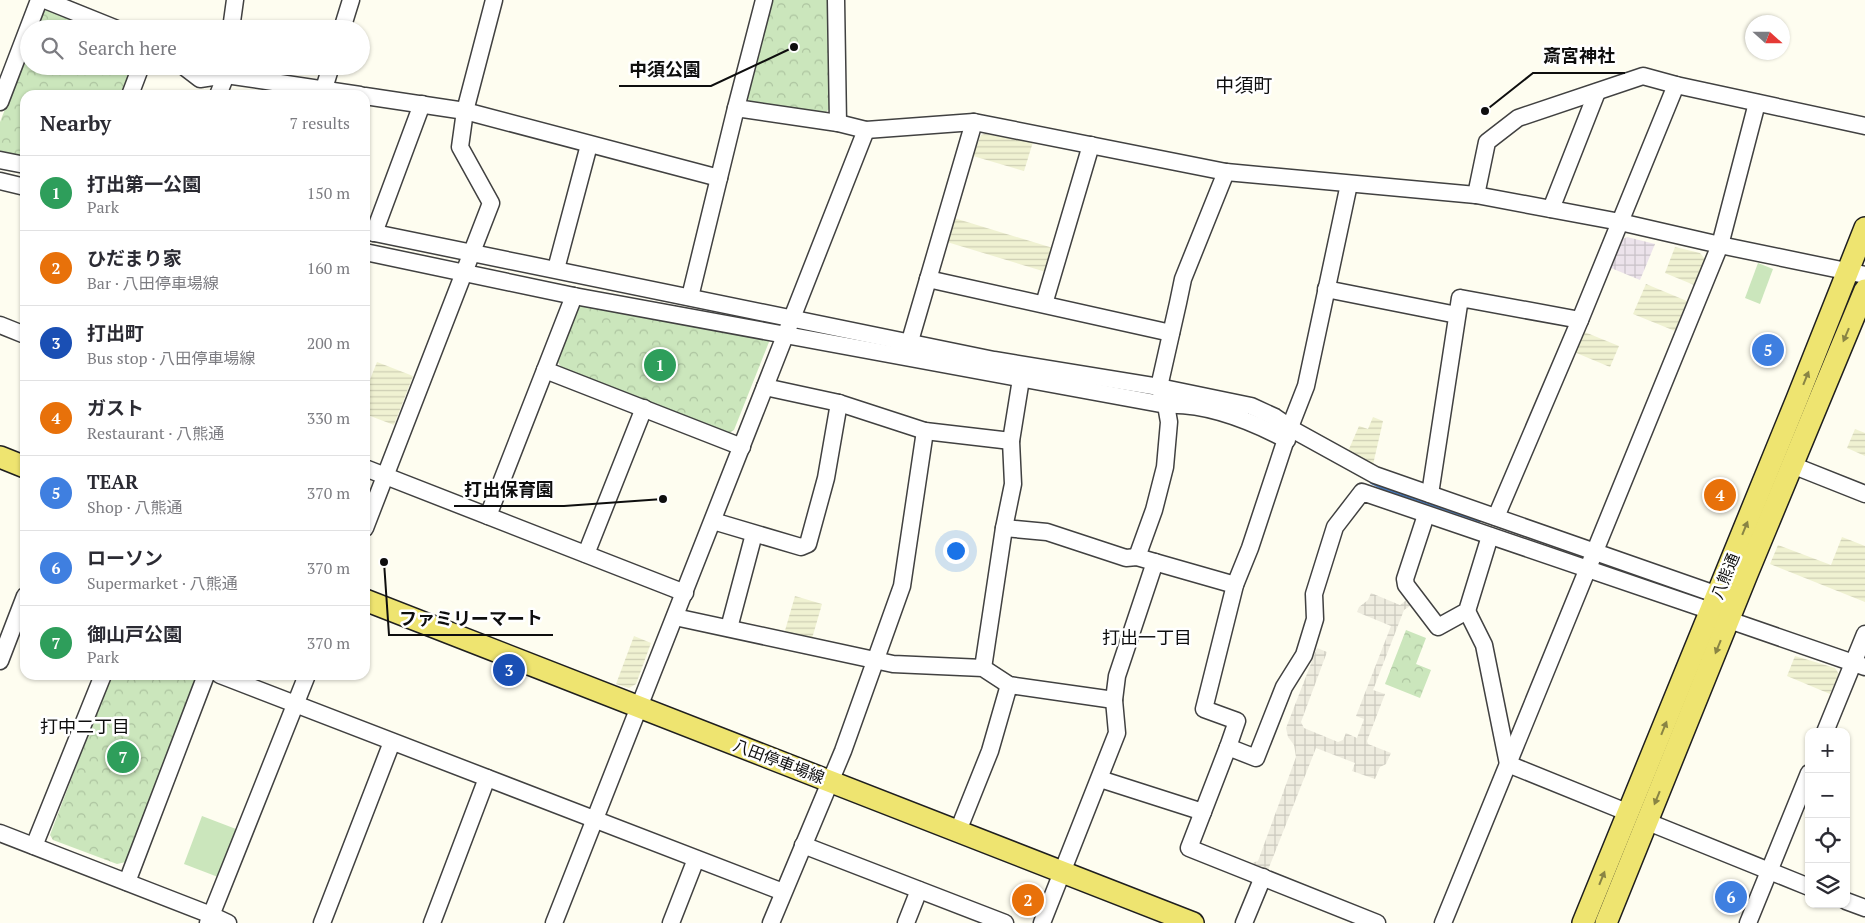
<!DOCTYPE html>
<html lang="en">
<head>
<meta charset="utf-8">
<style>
  :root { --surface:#fff; --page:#f7f7f7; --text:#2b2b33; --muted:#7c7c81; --line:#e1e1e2; --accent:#b43f30 }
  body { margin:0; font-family:"PT Serif","Noto Sans JP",serif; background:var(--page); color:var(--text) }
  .controls { position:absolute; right:15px; bottom:15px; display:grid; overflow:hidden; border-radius:10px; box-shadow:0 1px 4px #0004 }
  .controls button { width:45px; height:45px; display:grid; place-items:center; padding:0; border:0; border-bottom:1px solid var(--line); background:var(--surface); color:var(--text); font:25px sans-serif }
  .compass { position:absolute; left:1745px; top:15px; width:45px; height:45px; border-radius:50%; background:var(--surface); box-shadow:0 1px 4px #0004; rotate:111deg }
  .you { position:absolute; left:955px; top:550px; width:18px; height:18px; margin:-12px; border:4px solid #fff; border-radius:50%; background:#1a73e8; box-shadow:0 0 0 8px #1a73e833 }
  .badge { display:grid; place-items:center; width:32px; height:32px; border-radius:50%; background:var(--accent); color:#fff; font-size:16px; font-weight:700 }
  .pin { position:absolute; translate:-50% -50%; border:2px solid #fff; box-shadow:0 1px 5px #0006 }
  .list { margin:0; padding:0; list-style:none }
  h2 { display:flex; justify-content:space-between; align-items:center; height:65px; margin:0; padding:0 20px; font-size:21px }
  h2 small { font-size:16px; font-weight:400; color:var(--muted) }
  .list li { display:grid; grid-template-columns:32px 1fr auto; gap:15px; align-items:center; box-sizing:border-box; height:75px; padding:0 20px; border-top:1px solid var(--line) }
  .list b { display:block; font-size:19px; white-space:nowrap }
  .list p { margin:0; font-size:16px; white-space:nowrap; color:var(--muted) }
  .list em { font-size:16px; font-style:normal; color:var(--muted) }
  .icon { flex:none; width:28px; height:28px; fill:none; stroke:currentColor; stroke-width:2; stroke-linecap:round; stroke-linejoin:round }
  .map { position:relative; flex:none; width:1865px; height:923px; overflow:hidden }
  .search { position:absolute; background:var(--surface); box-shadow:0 1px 4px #0004; left:20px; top:20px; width:350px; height:55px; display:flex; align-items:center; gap:12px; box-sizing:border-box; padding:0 18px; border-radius:28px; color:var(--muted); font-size:19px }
  .panel { position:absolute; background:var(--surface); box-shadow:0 1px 4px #0004; left:20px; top:90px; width:350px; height:590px; border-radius:15px }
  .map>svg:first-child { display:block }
  .industrial { fill:url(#industrial-grid) }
  .farmland { fill:url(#farmland-rules) }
  .grass { fill:#cbe6bc }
  .park { fill:url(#park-crowns) }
  .plaza { fill:url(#plaza-grid) }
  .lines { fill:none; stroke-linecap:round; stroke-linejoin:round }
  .stream { stroke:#457cc3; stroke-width:4.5 }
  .minor-casing { stroke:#414141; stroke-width:19 }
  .major-casing { stroke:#1f1f1f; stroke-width:24 }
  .minor { stroke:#fff; stroke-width:16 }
  .major { stroke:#eee470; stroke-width:21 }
  .oneway { fill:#898444 }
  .labels { text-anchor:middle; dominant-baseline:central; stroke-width:5; stroke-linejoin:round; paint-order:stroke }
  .street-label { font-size:16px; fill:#0e0e0e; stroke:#fff }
  .neighbourhood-label { font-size:18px; fill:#0e0e0e; stroke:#fff }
  .quarter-label { font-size:19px; fill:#0e0e0e; stroke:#fff }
  .leader { fill:none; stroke:#0e0e0e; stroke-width:2 }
  .callout-dot { fill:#0e0e0e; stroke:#fff; stroke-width:2 }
  .callout-label { font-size:18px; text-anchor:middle; font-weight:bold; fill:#0e0e0e; stroke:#fff; stroke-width:5; stroke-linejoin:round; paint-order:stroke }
</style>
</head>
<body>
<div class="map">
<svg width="1865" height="923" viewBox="0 0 1865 923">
  <defs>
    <pattern id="industrial-grid" width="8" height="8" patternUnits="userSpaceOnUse" patternTransform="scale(1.25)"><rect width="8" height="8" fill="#ece3eb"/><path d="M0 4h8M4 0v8" fill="none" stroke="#c9c2c8"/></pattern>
    <pattern id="farmland-rules" width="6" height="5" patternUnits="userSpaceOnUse" patternTransform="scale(1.25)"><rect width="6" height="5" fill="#f0f2d2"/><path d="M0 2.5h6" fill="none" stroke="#cdceb3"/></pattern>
    <pattern id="park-crowns" width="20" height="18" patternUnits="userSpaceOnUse" patternTransform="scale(1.25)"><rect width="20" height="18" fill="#cbe6bc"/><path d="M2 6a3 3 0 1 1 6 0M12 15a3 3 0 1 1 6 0" fill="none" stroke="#adc4a0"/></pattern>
    <pattern id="plaza-grid" width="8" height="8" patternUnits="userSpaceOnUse" patternTransform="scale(1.25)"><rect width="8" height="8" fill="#eeecdf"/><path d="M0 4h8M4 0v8" fill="none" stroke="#cbc9be"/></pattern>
  </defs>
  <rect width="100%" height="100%" fill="#fefdf0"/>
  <!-- industrial -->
  <path class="industrial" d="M 1627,237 L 1655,244 L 1640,280 L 1611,268 L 1623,239 Z"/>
  <!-- farmland -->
  <g class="farmland">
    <path d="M 985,134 L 1033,142 L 1024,171 L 973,156 L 981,135 Z"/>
    <path d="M 954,218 L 1053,248 L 1046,272 L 947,242 Z"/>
    <path d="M 1675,247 L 1700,253 L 1705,259 L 1694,285 L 1665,273 Z"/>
    <path d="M 1646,284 L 1687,301 L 1675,331 L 1633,314 Z"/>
    <path d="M 1582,331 L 1619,346 L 1610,367 L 1574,352 Z"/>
    <path d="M 377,362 L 413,376 L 394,425 L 365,414 L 365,392 Z"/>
    <path d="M 1373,417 L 1383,421 L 1372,469 L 1346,456 L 1359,426 L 1368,429 Z"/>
    <path d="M 1855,429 L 1865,433 L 1865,456 L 1847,448 Z"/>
    <path d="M 1842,537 L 1865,546 L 1865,602 L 1770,564 L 1778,545 L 1831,565 Z"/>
    <path d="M 795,596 L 822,604 L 811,642 L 784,634 Z"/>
    <path d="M 634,636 L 651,643 L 636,684 L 629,688 L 616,684 Z"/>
    <path d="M 1795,656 L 1835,668 L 1839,674 L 1830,694 L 1787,676 Z"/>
  </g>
  <!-- grass -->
  <g class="grass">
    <path d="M 1758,263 L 1773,269 L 1760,304 L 1745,298 Z"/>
    <path d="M 202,816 L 236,829 L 218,877 L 184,864 Z"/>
  </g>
  <!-- park -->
  <g class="park">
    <path d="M 768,0 L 831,0 L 831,107 L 823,115 L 751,103 L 744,94 Z"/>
    <path d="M 48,9 L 97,29 L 36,29 L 42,13 Z"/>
    <path d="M 29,48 L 29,66 L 132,66 L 121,95 L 25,95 L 25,160 L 0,155 L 0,122 Z"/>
    <path d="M 579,304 L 766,336 L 769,342 L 734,430 L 729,433 L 562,368 L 557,361 Z"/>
    <path d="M 1406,630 L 1426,638 L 1416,664 L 1431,670 L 1420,698 L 1385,684 Z"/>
    <path d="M 111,675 L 194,675 L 196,679 L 126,862 L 117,864 L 53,840 L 50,835 Z"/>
  </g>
  <!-- plaza -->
  <path class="plaza" d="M 1371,593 L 1400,605 L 1409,598 L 1413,604 L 1404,610 L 1373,690 L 1385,694 L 1367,741 L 1368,744 L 1391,753 L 1386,764 L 1380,767 L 1375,779 L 1352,771 L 1355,763 L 1316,748 L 1268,870 L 1252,863 L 1258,861 L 1296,757 L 1294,745 L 1288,737 L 1286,728 L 1317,648 L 1327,652 L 1301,722 L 1304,728 L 1338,742 L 1343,740 L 1346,733 L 1357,738 L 1364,719 L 1356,716 L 1391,626 L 1357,612 L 1359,607 L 1368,600 Z"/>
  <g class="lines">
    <!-- stream -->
    <path class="stream" d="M 1372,482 L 1382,487 L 1480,520"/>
    <defs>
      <g id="minor">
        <path d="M 45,0 L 117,29"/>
        <path d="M 836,0 L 838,123"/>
        <path d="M 231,29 L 235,0"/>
        <path d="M 342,29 L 351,0"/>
        <path d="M 183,66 L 200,79 L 226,75 L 360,95"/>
        <path d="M 130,95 L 141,66"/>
        <path d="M 218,95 L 226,75 L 227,66"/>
        <path d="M 322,95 L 331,66"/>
        <path d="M 365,96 L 465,111 L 719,178"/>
        <path d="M 0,102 L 39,0"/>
        <path d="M 736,108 L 764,0"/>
        <path d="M 0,160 L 25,165"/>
        <path d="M 0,181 L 25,187"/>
        <path d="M 1476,195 L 1487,142 L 1518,118 L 1643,76 L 1676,85 L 1865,126"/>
        <path d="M 1551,209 L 1597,92"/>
        <path d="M 365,231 L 994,360 L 1159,387 L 1251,406 L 1275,417 L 1297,432 L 1375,475 L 1718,595"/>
        <path d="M 374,233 L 422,104"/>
        <path d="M 365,252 L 574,296 L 1166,405 C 1207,403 1251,421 1287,440"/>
        <path d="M 556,269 L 589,145"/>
        <path d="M 928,279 L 1171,333"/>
        <path d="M 1326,289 L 1457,315"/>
        <path d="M 690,297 L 736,108 L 838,123 L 866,130 L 974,122 L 1226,172 L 1476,195 L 1620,222 L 1720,245 L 1865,275"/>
        <path d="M 1044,304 L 1091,145"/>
        <path d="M 0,325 L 25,335"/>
        <path d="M 910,341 L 974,122"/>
        <path d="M 545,370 L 742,447"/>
        <path d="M 765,387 L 839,403 L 925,431 L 1011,441"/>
        <path d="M 1792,465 L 1865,494"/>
        <path d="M 365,468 L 685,593"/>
        <path d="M 1430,494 L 1460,298 L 1580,320"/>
        <path d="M 1426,515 L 1405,579 L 1406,585 L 1438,627 L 1467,611 L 1490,536"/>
        <path d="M 488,516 L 574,296"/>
        <path d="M 1496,517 L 1580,320 L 1676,85"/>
        <path d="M 713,521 L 801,547 L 808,544 L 826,478 L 839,403"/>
        <path d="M 365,528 L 491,203 L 460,147 L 465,111 L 494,0"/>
        <path d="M 1004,528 L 1047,532 L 1126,558 L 1137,557 L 1235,585"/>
        <path d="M 586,554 L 644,408"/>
        <path d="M 1137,557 L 1154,510 L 1165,467 L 1169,422 L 1166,405 L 1159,387 L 1178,303 L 1183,279 L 1226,172"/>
        <path d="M 1467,611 L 1484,645 L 1508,764 L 1629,813"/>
        <path d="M 675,617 L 893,664 L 983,668 L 1009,685 L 1114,700"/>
        <path d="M 1729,620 L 1865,667"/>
        <path d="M 729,628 L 754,534"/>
        <path d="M 0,661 L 25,596"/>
        <path d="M 983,668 L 1004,528 L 1013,484 L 1011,441 L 1021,379"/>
        <path d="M 220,675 L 783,892"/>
        <path d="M 1825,732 L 1865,634"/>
        <path d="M 1228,747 L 1237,721 L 1204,709 L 1235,585 L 1250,548 L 1290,427 L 1306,386 L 1349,184"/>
        <path d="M 1100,779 L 1203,812"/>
        <path d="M 1648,822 L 1809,887"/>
        <path d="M 958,831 L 990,751 L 1009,685"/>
        <path d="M 0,833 L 211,915 L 228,923"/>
        <path d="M 803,845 L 1005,923"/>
        <path d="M 34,846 L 103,675"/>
        <path d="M 127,882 L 206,675"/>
        <path d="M 1846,901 L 1865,908"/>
        <path d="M 208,923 L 307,675"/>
        <path d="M 322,923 L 392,742"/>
        <path d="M 432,923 L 487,778"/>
        <path d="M 554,923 L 866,130"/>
        <path d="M 671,923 L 696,859"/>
        <path d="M 771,923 L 843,751 L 902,586 L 925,431"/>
        <path d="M 906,923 L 919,890"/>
        <path d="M 1042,923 L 1117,733 L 1114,700 L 1117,676 L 1155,562"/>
        <path d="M 1244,923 L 1263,877"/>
        <path d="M 1377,923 L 1189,848 L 1228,747 L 1256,758 L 1284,687 L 1304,655 L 1315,619 L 1314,594 L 1335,527 L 1362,492 L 1711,611"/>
        <path d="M 1443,923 L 1720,245 L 1757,103"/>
        <path d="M 1748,923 L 1809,773"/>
      </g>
      <g id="major">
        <path d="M 0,457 L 25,467"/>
        <path d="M 365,600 L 1193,923"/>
        <path d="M 1583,923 L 1797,399 L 1865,228"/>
        <path d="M 1606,923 L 1747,574 L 1865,290"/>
      </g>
    </defs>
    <!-- minor casing -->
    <use href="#minor" class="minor-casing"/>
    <!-- major casing -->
    <use href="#major" class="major-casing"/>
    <!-- minor -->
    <use href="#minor" class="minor"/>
    <!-- major -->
    <use href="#major" class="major"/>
  </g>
  <!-- one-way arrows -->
  <defs><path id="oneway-solid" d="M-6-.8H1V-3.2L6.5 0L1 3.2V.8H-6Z" transform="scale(1.25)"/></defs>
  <g class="oneway">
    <use href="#oneway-solid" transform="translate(1846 335) rotate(113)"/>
    <use href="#oneway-solid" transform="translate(1806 378) rotate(-68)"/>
    <use href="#oneway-solid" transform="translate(1745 528) rotate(-68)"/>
    <use href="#oneway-solid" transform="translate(1718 647) rotate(112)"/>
    <use href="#oneway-solid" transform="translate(1664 728) rotate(-68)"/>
    <use href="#oneway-solid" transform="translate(1657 798) rotate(112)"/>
    <use href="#oneway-solid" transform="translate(1602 878) rotate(-68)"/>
  </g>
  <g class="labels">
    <!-- street labels -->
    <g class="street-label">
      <text transform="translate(1725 576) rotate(-68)">八熊通</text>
      <text transform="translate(779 761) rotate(21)">八田停車場線</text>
    </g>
    <!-- neighbourhood labels -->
    <g class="neighbourhood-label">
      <text x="1147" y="637">打出一丁目</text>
      <text x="85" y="726">打中二丁目</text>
    </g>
    <!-- quarter labels -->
    <g class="quarter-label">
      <text x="1244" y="84">中須町</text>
    </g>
  </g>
  <!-- callouts -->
  <path class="leader" d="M1485 111L1533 73H1625M794 47L711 86H619M663 499L564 506H454M384 562L389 635H553"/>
  <g class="callout-dot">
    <circle cx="1485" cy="111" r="5"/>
    <circle cx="794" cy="47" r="5"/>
    <circle cx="663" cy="499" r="5"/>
    <circle cx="384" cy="562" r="5"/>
  </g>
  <g class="callout-label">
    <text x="1579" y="62">斎宮神社</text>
    <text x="665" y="76">中須公園</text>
    <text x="509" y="496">打出保育園</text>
    <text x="471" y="625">ファミリーマート</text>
  </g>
</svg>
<div class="controls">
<button>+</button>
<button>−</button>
<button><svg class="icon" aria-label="locate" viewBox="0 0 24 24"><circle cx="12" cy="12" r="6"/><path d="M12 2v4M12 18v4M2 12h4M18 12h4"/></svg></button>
<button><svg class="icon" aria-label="layers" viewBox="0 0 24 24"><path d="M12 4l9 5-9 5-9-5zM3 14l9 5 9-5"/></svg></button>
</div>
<svg class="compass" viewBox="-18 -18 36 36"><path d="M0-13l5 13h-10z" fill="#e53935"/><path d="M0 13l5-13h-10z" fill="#7c7c81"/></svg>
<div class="you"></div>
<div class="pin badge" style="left:660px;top:365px;background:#2e9e5b">1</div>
<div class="pin badge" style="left:1028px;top:900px;background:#e8710a">2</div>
<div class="pin badge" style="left:509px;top:670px;background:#1a4fb4">3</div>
<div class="pin badge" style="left:1720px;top:495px;background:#e8710a">4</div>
<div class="pin badge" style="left:1768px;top:350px;background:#3f7fe0">5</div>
<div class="pin badge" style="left:1731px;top:897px;background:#3f7fe0">6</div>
<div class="pin badge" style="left:123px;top:757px;background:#2e9e5b">7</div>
<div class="search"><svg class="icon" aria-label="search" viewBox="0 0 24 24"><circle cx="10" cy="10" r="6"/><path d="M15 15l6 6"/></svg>Search here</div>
<section class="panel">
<h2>Nearby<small>7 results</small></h2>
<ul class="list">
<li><span class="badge" style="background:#2e9e5b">1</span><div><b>打出第一公園</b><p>Park</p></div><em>150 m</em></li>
<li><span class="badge" style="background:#e8710a">2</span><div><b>ひだまり家</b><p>Bar · 八田停車場線</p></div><em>160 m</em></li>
<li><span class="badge" style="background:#1a4fb4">3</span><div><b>打出町</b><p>Bus stop · 八田停車場線</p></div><em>200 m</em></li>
<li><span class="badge" style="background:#e8710a">4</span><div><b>ガスト</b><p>Restaurant · 八熊通</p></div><em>330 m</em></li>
<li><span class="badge" style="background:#3f7fe0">5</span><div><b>TEAR</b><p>Shop · 八熊通</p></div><em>370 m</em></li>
<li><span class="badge" style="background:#3f7fe0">6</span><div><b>ローソン</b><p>Supermarket · 八熊通</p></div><em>370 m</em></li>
<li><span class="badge" style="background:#2e9e5b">7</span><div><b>御山戸公園</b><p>Park</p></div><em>370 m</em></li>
</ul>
</section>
</div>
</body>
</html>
